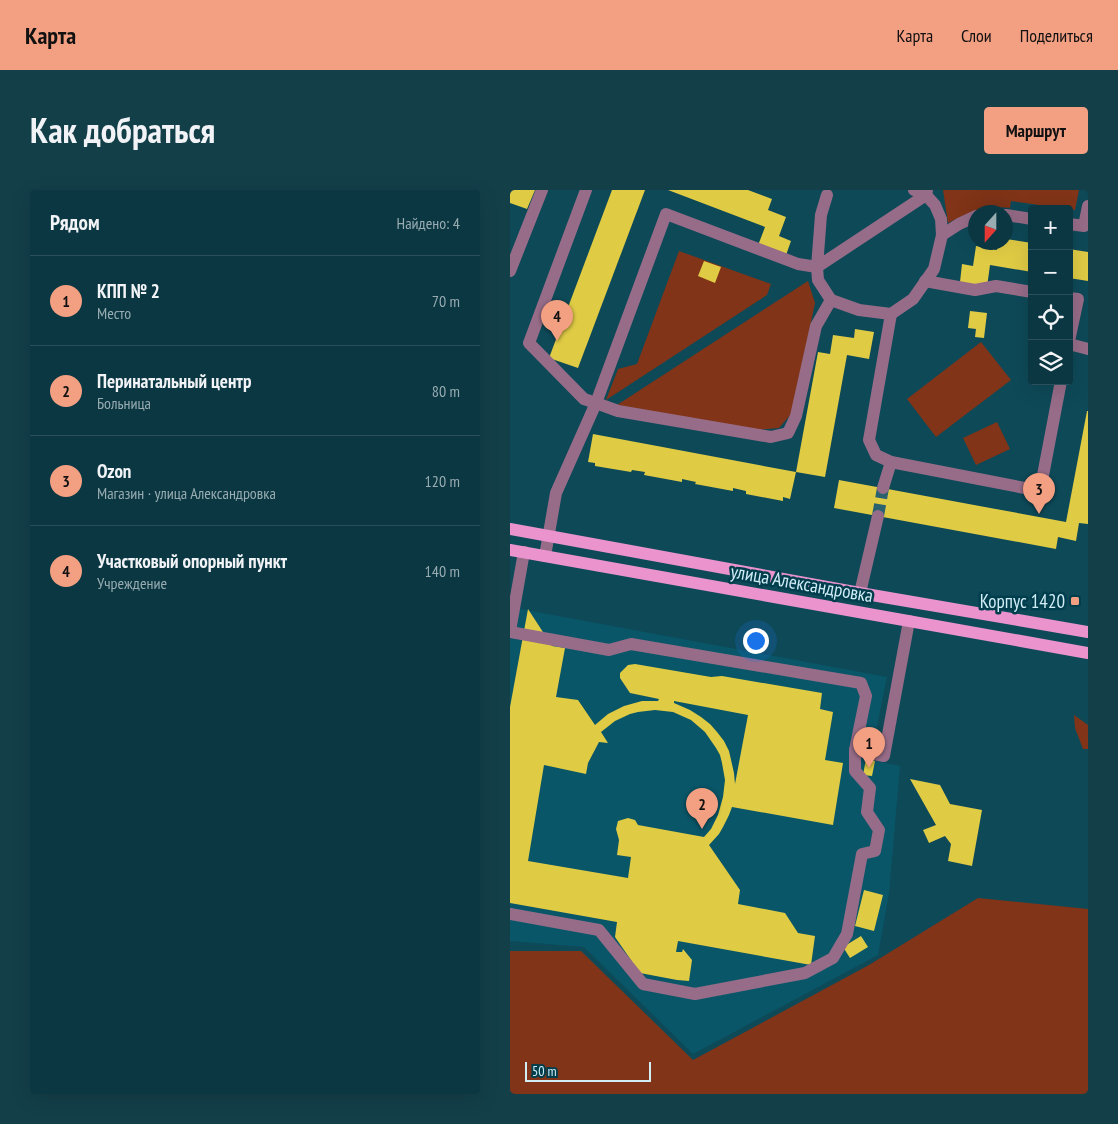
<!DOCTYPE html>
<html lang="ru">
<head>
<meta charset="utf-8">
<style>
  :root { --surface:#0a3742; --page:#133f49; --text:#f1f3f6; --muted:#99acb2; --line:#2a515b; --accent:#f39f82 }
  body { margin:0; font-family:"PT Sans Narrow",sans-serif; background:var(--page); color:var(--text) }
  .controls { position:absolute; right:15px; top:15px; display:grid; overflow:hidden; border-radius:5px; box-shadow:0 5px 20px #0002 }
  .controls button { width:45px; height:45px; display:grid; place-items:center; padding:0; border:0; border-bottom:1px solid var(--line); background:var(--surface); color:var(--text); font:25px sans-serif }
  .compass { position:absolute; left:458px; top:15px; width:45px; height:45px; border-radius:50%; background:var(--surface); box-shadow:0 5px 20px #0002; rotate:201deg }
  .scale { position:absolute; left:15px; bottom:12px; width:126px; box-sizing:border-box; padding-left:5px; border:2px solid #d1edf6; border-top:0; font-size:14px; line-height:18px; white-space:nowrap; color:#d1edf6; -webkit-text-stroke:4px #003e4d; paint-order:stroke }
  .you { position:absolute; left:245px; top:450px; width:18px; height:18px; margin:-12px; border:4px solid #fff; border-radius:50%; background:#1a73e8; box-shadow:0 0 0 8px #1a73e833 }
  .badge { display:grid; place-items:center; width:32px; height:32px; border-radius:50%; background:var(--accent); color:#111; font-size:16px; font-weight:700 }
  .pin { position:absolute; translate:-50% -41px; filter:drop-shadow(0 1px 2px #0008) }
  .pin::after { content:''; position:absolute; top:26px; width:18px; height:15px; background:inherit; clip-path:polygon(0 0,100% 0,50% 100%) }
  .list { margin:0; padding:0; list-style:none }
  h2 { display:flex; justify-content:space-between; align-items:center; height:65px; margin:0; padding:0 20px; font-size:21px }
  h2 small { font-size:16px; font-weight:400; color:var(--muted) }
  .list li { display:grid; grid-template-columns:32px 1fr auto; gap:15px; align-items:center; box-sizing:border-box; height:90px; padding:0 20px; border-top:1px solid var(--line) }
  .list b { display:block; font-size:19px; white-space:nowrap }
  .list p { margin:0; font-size:16px; white-space:nowrap; color:var(--muted) }
  .list em { font-size:16px; font-style:normal; color:var(--muted) }
  .icon { flex:none; width:28px; height:28px; fill:none; stroke:currentColor; stroke-width:2; stroke-linecap:round; stroke-linejoin:round }
  .map { position:relative; flex:none; width:578px; height:904px; overflow:hidden; border-radius:5px }
  header { display:flex; align-items:center; gap:30px; box-sizing:border-box; height:70px; padding:0 25px; background:var(--accent); color:#111 }
  header strong { font-size:24px }
  nav { display:flex; gap:28px; margin-inline-start:auto; font-size:18px }
  .intro { display:flex; align-items:center; justify-content:space-between; box-sizing:border-box; height:120px; padding:0 30px }
  h1 { margin:0; font-size:35px }
  .button { padding:12px 22px; border-radius:5px; background:var(--accent); color:#111; font-size:18px; font-weight:700 }
  main { display:flex; gap:30px; padding:0 30px }
  aside { flex:1; background:var(--surface); border-radius:5px; box-shadow:0 5px 20px #0002 }
  .map>svg:first-child { display:block }
  .built { fill:#095668 }
  .green { fill:#813417 }
  .building { fill:#e0cb45; fill-rule:evenodd }
  .lines { fill:none; stroke-linecap:round; stroke-linejoin:round }
  .minor-tunnel { stroke:#2b6270; stroke-width:12; stroke-dasharray:12 6; stroke-linecap:butt }
  .minor { stroke:#976c88; stroke-width:12 }
  .major { stroke:#ea93cd; stroke-width:12 }
  .poi-dot { fill:#f39f82; stroke:#003e4d; stroke-width:2 }
  .labels { text-anchor:middle; dominant-baseline:central; stroke-width:5; stroke-linejoin:round; paint-order:stroke }
  .street-label { font-size:19px; fill:#d1edf6; stroke:#003e4d }
  .poi-label { font-size:19px; fill:#d1edf6; stroke:#003e4d; text-anchor:end }
</style>
</head>
<body>
<header>
<strong>Карта</strong>
<nav><a>Карта</a><a>Слои</a><a>Поделиться</a></nav>
</header>
<div class="intro"><h1>Как добраться</h1><a class="button">Маршрут</a></div>
<main>
<aside>
<h2>Рядом<small>Найдено: 4</small></h2>
<ul class="list">
<li><span class="badge">1</span><div><b>КПП № 2</b><p>Место</p></div><em>70 m</em></li>
<li><span class="badge">2</span><div><b>Перинатальный центр</b><p>Больница</p></div><em>80 m</em></li>
<li><span class="badge">3</span><div><b>Ozon</b><p>Магазин · улица Александровка</p></div><em>120 m</em></li>
<li><span class="badge">4</span><div><b>Участковый опорный пункт</b><p>Учреждение</p></div><em>140 m</em></li>
</ul>
</aside>
<div class="map">
<svg width="578" height="904" viewBox="0 0 578 904">
  <rect width="100%" height="100%" fill="#0e4958"/>
  <!-- built -->
  <path class="built" d="M 0,417 L 377,487 L 360,570 L 390,576 L 379,703 L 368,765 L 183,864 L 74,757 L 0,751 Z"/>
  <!-- green -->
  <g class="green">
    <path d="M 433,0 L 569,0 L 565,20 L 501,11 L 500,18 C 473,15 461,22 438,33 Z"/>
    <path d="M 169,61 L 261,94 L 257,105 L 96,210 L 108,179 L 127,174 Z"/>
    <path d="M 298,91 L 305,113 L 282,223 L 269,238 L 248,240 L 107,215 Z"/>
    <path d="M 471,152 L 501,190 L 426,247 L 397,209 Z"/>
    <path d="M 487,232 L 500,259 L 466,275 L 453,248 Z"/>
    <path d="M 564,525 L 578,535 L 578,559 L 573,559 L 565,538 Z"/>
    <path d="M 468,708 L 578,719 L 578,904 L 0,904 L 0,761 L 71,761 L 183,870 L 359,775 Z"/>
  </g>
  <!-- building -->
  <g class="building">
    <path d="M 0,0 L 25,0 L 17,19 L 0,13 Z"/>
    <path d="M 102,0 L 135,0 L 68,178 L 39,168 Z"/>
    <path d="M 158,0 L 238,0 L 262,9 L 258,20 L 276,27 L 269,46 L 281,51 L 275,68 L 247,58 L 255,37 Z"/>
    <path d="M 496,49 L 522,53 L 522,82 L 480,75 L 477,97 L 450,92 L 452,74 L 463,76 L 466,56 L 487,60 L 488,52 L 496,52 Z"/>
    <path d="M 559,59 L 578,62 L 578,91 L 559,88 Z"/>
    <path d="M 194,71 L 211,77 L 205,93 L 188,86 Z"/>
    <path d="M 460,121 L 477,123 L 474,148 L 465,147 L 466,139 L 458,138 Z"/>
    <path d="M 345,139 L 364,142 L 359,169 L 337,165 L 315,287 L 286,282 L 308,162 L 320,164 L 323,145 L 344,148 Z"/>
    <path d="M 577,221 L 578,221 L 578,334 L 569,333 L 566,351 L 548,347 L 546,359 L 324,318 L 329,290 L 556,332 Z"/>
    <path d="M 83,244 L 286,282 L 280,309 L 273,307 L 273,311 L 236,304 L 236,301 L 223,298 L 223,301 L 185,294 L 186,292 L 172,289 L 172,292 L 134,285 L 135,282 L 122,280 L 121,282 L 85,276 L 85,273 L 78,272 Z"/>
    <path d="M 18,419 L 42,456 L 55,458 L 46,507 L 68,510 L 85,535 L 98,524 L 114,516 L 132,511 L 148,511 L 149,509 L 120,503 L 110,488 L 110,483 L 118,475 L 125,474 L 201,487 L 212,486 L 312,503 L 310,519 L 323,522 L 315,570 L 333,573 L 323,635 L 222,617 L 219,625 L 213,637 L 209,644 L 199,655 L 230,700 L 228,714 L 275,723 L 288,743 L 305,746 L 301,775 L 168,751 L 166,762 L 172,762 L 173,759 L 182,770 L 179,791 L 167,790 L 130,783 L 105,747 L 107,732 L 0,713 L 0,517 ZM 164,511 L 238,525 L 225,594 L 224,583 L 219,561 L 214,551 L 207,542 L 200,534 L 191,527 L 180,520 L 164,513 ZM 145,520 L 163,522 L 181,530 L 195,542 L 206,558 L 210,565 L 212,573 L 215,590 L 213,607 L 208,625 L 201,639 L 194,647 L 128,635 L 125,630 L 118,628 L 108,631 L 106,639 L 109,650 L 107,665 L 121,667 L 118,688 L 18,671 L 34,575 L 76,584 L 78,573 L 89,552 L 98,553 L 91,542 L 105,531 L 120,524 L 128,522 Z"/>
    <path d="M 356,569 L 365,571 L 362,586 L 353,585 Z"/>
    <path d="M 400,589 L 430,595 L 440,614 L 472,620 L 462,676 L 438,671 L 441,654 L 435,646 L 419,653 L 413,640 L 426,635 Z"/>
    <path d="M 354,700 L 373,705 L 364,741 L 345,736 Z"/>
    <path d="M 351,746 L 358,757 L 340,768 L 333,757 Z"/>
  </g>
  <g class="lines">
    <!-- minor-tunnel -->
    <path class="minor-tunnel" d="M 368,326 L 373,298"/>
    <!-- minor -->
    <g class="minor">
      <path d="M 317,5 L 311,25 L 307,77 L 288,74 L 156,24 L 86,213 L 108,221 L 261,247 L 278,243 L 286,226 L 306,136 L 321,110 L 349,120 L 381,124 L 403,109 L 424,79 L 432,45 L 431,29 L 425,15 L 416,5 L 404,0"/>
      <path d="M 496,25 L 522,29"/>
      <path d="M 559,34 L 574,36 L 578,16"/>
      <path d="M 432,45 L 449,34 L 466,26"/>
      <path d="M 0,81 L 32,0"/>
      <path d="M 415,91 L 465,100 L 486,96 L 522,102"/>
      <path d="M 559,108 L 568,109 L 559,151"/>
      <path d="M 321,110 L 308,90 L 307,77 L 416,5 L 417,0"/>
      <path d="M 381,124 L 359,250 L 366,265 L 381,272 L 530,301 L 551,191"/>
      <path d="M 559,154 L 578,159"/>
      <path d="M 373,298 L 381,272"/>
      <path d="M 35,366 L 46,303 L 86,213 L 74,209 L 19,153 L 76,0"/>
      <path d="M 350,403 L 368,326"/>
      <path d="M 0,441 L 14,362"/>
      <path d="M 0,442 L 99,460 L 121,454 L 351,493 L 356,506 L 345,560 L 345,581 L 360,598 L 357,622 L 369,640 L 365,661 L 352,664 L 337,744 L 323,768 L 295,783 L 185,804 L 133,794 L 89,740 L 0,724"/>
      <path d="M 345,560 L 374,566 L 399,431"/>
    </g>
    <!-- major -->
    <g class="major">
      <path d="M 0,339 L 350,403 L 578,442"/>
      <path d="M 0,360 L 578,463"/>
    </g>
  </g>
  <!-- markers -->
  <rect class="poi-dot" x="560" y="406" width="10" height="10" rx="2.5"/>
  <g class="labels">
    <!-- street labels -->
    <g class="street-label">
      <text transform="translate(292 393) rotate(10)">улица Александровка</text>
    </g>
    <!-- poi labels -->
    <g class="poi-label">
      <text x="555" y="411">Корпус 1420</text>
    </g>
  </g>
</svg>
<div class="controls">
<button>+</button>
<button>−</button>
<button><svg class="icon" aria-label="locate" viewBox="0 0 24 24"><circle cx="12" cy="12" r="6"/><path d="M12 2v4M12 18v4M2 12h4M18 12h4"/></svg></button>
<button><svg class="icon" aria-label="layers" viewBox="0 0 24 24"><path d="M12 4l9 5-9 5-9-5zM3 14l9 5 9-5"/></svg></button>
</div>
<svg class="compass" viewBox="-18 -18 36 36"><path d="M0-13l5 13h-10z" fill="#e53935"/><path d="M0 13l5-13h-10z" fill="#99acb2"/></svg>
<div class="scale">50 m</div>
<div class="you"></div>
<div class="pin badge" style="left:359px;top:578px">1</div>
<div class="pin badge" style="left:192px;top:639px">2</div>
<div class="pin badge" style="left:529px;top:324px">3</div>
<div class="pin badge" style="left:47px;top:151px">4</div>
</div>
</main>
</body>
</html>
